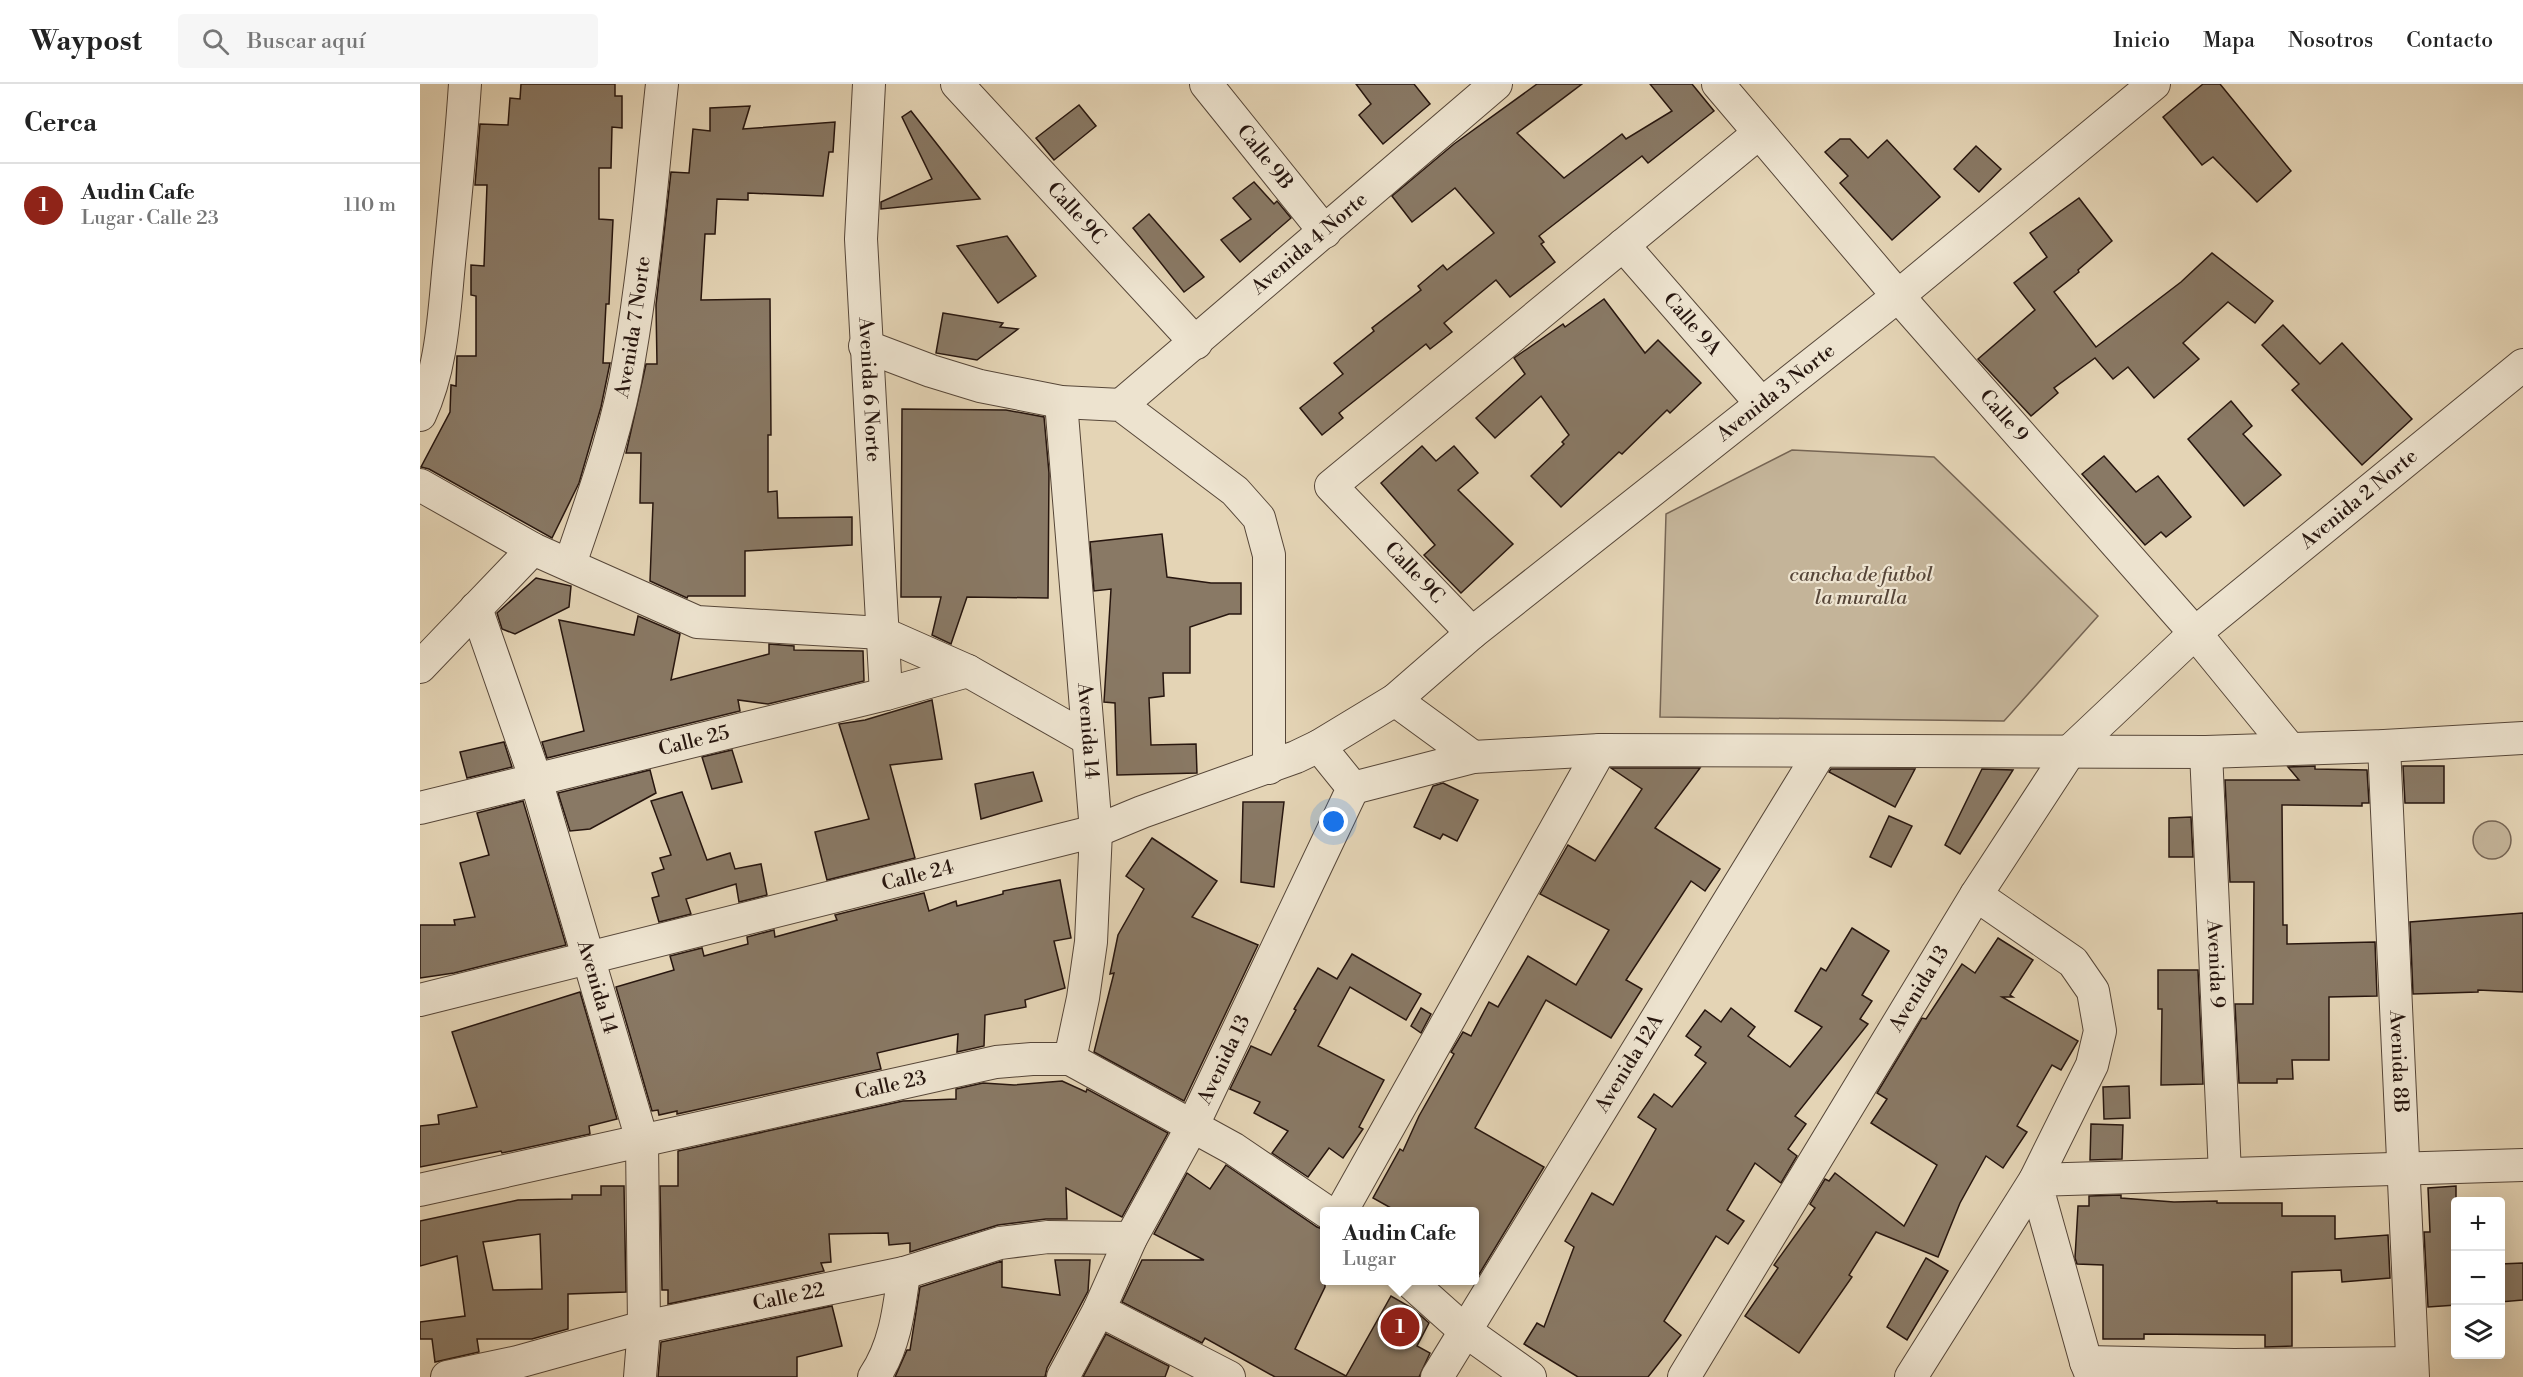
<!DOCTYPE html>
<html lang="es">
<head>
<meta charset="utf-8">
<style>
  :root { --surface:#fff; --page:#f6f6f6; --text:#222; --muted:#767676; --line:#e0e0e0; --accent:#8f2418 }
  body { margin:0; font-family:"Libre Bodoni",serif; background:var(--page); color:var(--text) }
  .controls { position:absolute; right:18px; bottom:18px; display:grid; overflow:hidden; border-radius:6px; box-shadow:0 6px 24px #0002 }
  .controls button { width:54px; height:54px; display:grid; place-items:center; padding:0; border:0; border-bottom:2px solid var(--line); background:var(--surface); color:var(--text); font:30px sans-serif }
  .you { position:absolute; left:914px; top:738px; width:21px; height:21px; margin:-15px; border:4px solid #fff; border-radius:50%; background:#1a73e8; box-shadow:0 0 0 9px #1a73e833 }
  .badge { display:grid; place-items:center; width:39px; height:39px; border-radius:50%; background:var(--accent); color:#fff; font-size:20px; font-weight:700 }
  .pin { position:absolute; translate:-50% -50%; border:3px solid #fff; box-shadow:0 2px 6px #0006 }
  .popup { position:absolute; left:900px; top:1123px; width:159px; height:78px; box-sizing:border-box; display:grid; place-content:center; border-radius:6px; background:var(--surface); filter:drop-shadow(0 2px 4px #0005); font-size:20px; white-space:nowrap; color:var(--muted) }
  .popup b { font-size:22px; color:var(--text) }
  .popup::after { content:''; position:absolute; left:50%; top:100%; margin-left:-12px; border:12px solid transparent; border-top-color:var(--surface) }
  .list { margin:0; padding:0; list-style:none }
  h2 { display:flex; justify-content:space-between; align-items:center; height:78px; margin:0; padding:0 24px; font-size:26px }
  h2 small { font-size:20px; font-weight:400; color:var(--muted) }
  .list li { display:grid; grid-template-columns:39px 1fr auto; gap:18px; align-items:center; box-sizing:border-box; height:84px; padding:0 24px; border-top:2px solid var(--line) }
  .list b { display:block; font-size:22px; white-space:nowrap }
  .list p { margin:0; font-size:20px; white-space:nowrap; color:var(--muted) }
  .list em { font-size:20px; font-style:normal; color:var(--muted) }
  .icon { flex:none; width:33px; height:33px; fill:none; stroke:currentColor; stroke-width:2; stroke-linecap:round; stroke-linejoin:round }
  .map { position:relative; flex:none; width:2103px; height:1293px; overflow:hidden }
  header { display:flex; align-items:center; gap:36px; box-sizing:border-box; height:84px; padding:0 30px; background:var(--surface); border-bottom:2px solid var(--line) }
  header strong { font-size:28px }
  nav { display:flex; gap:33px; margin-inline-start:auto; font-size:21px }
  .search { width:420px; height:54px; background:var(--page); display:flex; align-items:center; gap:15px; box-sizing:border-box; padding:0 21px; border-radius:6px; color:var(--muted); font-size:22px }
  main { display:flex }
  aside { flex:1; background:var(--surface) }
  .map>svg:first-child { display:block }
  .green { fill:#c4b499; stroke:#766554; stroke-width:1.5 }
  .building { fill:#897965; stroke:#27160f; stroke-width:1.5; fill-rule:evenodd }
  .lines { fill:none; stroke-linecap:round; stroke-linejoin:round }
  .minor-casing { stroke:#564638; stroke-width:34 }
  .minor { stroke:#ede3cf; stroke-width:32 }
  .labels { text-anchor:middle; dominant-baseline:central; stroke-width:4.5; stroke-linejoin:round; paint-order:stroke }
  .street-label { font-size:20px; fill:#27160f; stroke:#ede3cf }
  .park-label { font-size:20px; font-style:italic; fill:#564538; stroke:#ede3cf }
</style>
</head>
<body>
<header>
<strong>Waypost</strong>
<div class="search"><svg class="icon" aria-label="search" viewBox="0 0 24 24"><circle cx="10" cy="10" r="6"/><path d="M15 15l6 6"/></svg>Buscar aquí</div>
<nav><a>Inicio</a><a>Mapa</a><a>Nosotros</a><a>Contacto</a></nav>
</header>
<main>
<aside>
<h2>Cerca<small></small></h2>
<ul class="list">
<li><span class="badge">1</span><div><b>Audin Cafe</b><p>Lugar · Calle 23</p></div><em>110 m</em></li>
</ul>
</aside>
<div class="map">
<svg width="2103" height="1293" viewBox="0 0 2103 1293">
  <rect width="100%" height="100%" fill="#e4d4b5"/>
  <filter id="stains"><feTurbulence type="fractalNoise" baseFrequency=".00333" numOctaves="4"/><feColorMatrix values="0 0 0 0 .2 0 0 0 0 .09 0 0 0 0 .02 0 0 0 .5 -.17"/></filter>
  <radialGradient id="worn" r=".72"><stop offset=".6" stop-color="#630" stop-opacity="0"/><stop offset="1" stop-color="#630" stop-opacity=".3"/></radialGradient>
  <!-- green -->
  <g class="green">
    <path d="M 1372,366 L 1514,373 L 1678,532 L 1584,637 L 1240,633 L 1246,430 Z"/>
    <circle cx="2072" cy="756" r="19"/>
  </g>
  <!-- building -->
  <g class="building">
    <path d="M 101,0 L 195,0 L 195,12 L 202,12 L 202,44 L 192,43 L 191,84 L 179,84 L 179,135 L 193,136 L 189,220 L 186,220 L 183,279 L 190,279 L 181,323 L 159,399 L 132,454 L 9,385 L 1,383 L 30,328 L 31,301 L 36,302 L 37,272 L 56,272 L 56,212 L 51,211 L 51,181 L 64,182 L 67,101 L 55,101 L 60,40 L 88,41 L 90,14 L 100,15 Z"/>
    <path d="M 936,0 L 994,0 L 1010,20 L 963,60 L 939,31 L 951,20 Z"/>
    <path d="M 1117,0 L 1162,0 L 1097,49 L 1144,94 L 1202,50 L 1206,55 L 1252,27 L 1230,0 L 1272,0 L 1294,27 L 1228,79 L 1222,72 L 1119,152 L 1124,158 L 1121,160 L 1135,178 L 1090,213 L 1076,196 L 1024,239 L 1032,248 L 1010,265 L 1006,260 L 919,329 L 923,334 L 902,351 L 880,324 L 923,290 L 914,279 L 954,247 L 952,244 L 1001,206 L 998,202 L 1023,181 L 1027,186 L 1074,149 L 1035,104 L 992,138 L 972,112 L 1034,60 Z"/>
    <path d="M 1783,0 L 1800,0 L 1871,87 L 1837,118 L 1793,73 L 1782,81 L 1743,33 Z"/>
    <path d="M 659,21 L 676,42 L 634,76 L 616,54 Z"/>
    <path d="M 330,22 L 323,45 L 415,38 L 413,68 L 409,68 L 403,112 L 328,109 L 328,116 L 297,115 L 295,150 L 285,150 L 281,216 L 350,215 L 351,351 L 348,351 L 348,408 L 357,407 L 358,434 L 432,433 L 432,461 L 325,467 L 325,512 L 268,512 L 267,514 L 230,497 L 233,419 L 220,419 L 221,369 L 206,369 L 226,280 L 237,280 L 236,221 L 251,88 L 269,89 L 273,45 L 290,47 L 290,24 Z"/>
    <path d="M 491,27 L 560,115 L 461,125 L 461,118 L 512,95 L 482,33 Z"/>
    <path d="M 1420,55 L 1430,55 L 1448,74 L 1467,56 L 1520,113 L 1472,156 L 1420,99 L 1428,92 L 1405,68 Z"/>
    <path d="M 1556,62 L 1581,85 L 1559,108 L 1534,85 Z"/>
    <path d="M 834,98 L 854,120 L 857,117 L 871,134 L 820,178 L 801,156 L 831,135 L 813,114 Z"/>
    <path d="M 1659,114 L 1692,157 L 1658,186 L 1659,188 L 1634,208 L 1676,263 L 1761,198 L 1792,169 L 1853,217 L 1835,239 L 1808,218 L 1763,259 L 1779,275 L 1734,314 L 1708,283 L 1693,295 L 1675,274 L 1634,304 L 1638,309 L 1611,332 L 1558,275 L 1615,226 L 1594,199 L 1627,173 L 1610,149 Z"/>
    <path d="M 729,130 L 784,193 L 764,208 L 713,144 Z"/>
    <path d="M 587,152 L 616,192 L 578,219 L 537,162 Z"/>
    <path d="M 1184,215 L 1225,269 L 1238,256 L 1281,299 L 1250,329 L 1247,326 L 1202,370 L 1199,368 L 1141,423 L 1111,392 L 1144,360 L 1142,358 L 1149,351 L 1121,312 L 1075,354 L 1056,334 L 1105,290 L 1094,274 L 1143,240 L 1145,243 Z"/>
    <path d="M 523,229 L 583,239 L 580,243 L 598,245 L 557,276 L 516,269 Z"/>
    <path d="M 1863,241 L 1900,280 L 1922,259 L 1992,335 L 1942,381 L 1872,306 L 1879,300 L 1842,261 Z"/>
    <path d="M 1811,317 L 1832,342 L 1823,350 L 1861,391 L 1824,422 L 1768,355 Z"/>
    <path d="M 482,325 L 586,326 L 624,333 L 629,389 L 628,514 L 547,513 L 531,560 L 512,551 L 521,513 L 481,513 Z"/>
    <path d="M 1002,362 L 1016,377 L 1034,362 L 1058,389 L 1038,406 L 1093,460 L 1041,509 L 1004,471 L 1015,461 L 961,399 Z"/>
    <path d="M 1684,372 L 1716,408 L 1738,392 L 1771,433 L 1746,453 L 1741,448 L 1725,461 L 1662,390 Z"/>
    <path d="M 742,450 L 747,493 L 791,499 L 821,499 L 821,530 L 809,530 L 770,543 L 770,589 L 743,589 L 744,612 L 729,614 L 731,661 L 776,660 L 777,689 L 697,691 L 695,619 L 684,618 L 691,505 L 674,507 L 670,458 Z"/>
    <path d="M 116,494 L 151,502 L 149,523 L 95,550 L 82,545 L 77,529 Z"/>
    <path d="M 218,532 L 260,550 L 251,596 L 349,570 L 349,560 L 374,562 L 374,566 L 443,567 L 444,597 L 348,620 L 318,616 L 320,627 L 127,674 L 122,658 L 164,647 L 139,536 L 214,551 Z"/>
    <path d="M 512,616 L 522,675 L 470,681 L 495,774 L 407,796 L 395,748 L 449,735 L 419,640 L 445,636 Z"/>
    <path d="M 84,658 L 92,683 L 47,694 L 40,668 Z"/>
    <path d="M 312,666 L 322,698 L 292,705 L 282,673 Z"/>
    <path d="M 1895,682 L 1895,685 L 1947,686 L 1949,719 L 1942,719 L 1942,722 L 1862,721 L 1863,841 L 1867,841 L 1867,860 L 1955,858 L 1957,912 L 1909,913 L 1909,976 L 1872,976 L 1873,995 L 1857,995 L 1857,999 L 1819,999 L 1815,920 L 1833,920 L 1834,798 L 1810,798 L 1805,696 L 1879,696 L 1868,683 Z"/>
    <path d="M 1983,682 L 2024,682 L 2024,719 L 1985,719 Z"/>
    <path d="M 1191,684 L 1280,684 L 1235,744 L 1300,785 L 1285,807 L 1271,797 L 1206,896 L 1222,905 L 1191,954 L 1126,916 L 1055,1044 L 1124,1083 L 1055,1197 L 1055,1128 L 978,1128 L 953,1114 L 980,1065 L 983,1067 L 999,1032 L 1034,970 L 1031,968 L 1043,948 L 1051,952 L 1069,918 L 1078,923 L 1108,872 L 1156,901 L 1189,846 L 1120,810 L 1148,761 L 1175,777 L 1222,705 Z"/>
    <path d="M 1411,685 L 1495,685 L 1475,723 L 1409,688 Z"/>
    <path d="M 1562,685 L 1593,686 L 1540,770 L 1525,761 Z"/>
    <path d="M 230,686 L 236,709 L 170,745 L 150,747 L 138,709 Z"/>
    <path d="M 613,688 L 622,717 L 561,735 L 555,700 Z"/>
    <path d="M 1023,699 L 1058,716 L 1037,757 L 1023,750 L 1020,755 L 994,743 L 1013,702 Z"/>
    <path d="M 262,708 L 287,776 L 310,769 L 315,785 L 341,780 L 347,811 L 319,818 L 316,800 L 266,815 L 271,830 L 239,838 L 232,814 L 239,812 L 232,789 L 244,785 L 240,774 L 251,771 L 231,717 Z"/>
    <path d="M 103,717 L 146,861 L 34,889 L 0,894 L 0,841 L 35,841 L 34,836 L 55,833 L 40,779 L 69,771 L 57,729 Z"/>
    <path d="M 823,718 L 864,718 L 854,803 L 821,798 Z"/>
    <path d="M 1469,732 L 1492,742 L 1471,783 L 1450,773 Z"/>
    <path d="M 1771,733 L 1773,773 L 1749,773 L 1749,734 Z"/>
    <path d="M 732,754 L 797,797 L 772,833 L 838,861 L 764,1017 L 674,968 L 694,889 L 690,890 L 698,851 L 724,805 L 706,792 Z"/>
    <path d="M 640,796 L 651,854 L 634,857 L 645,904 L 605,916 L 606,923 L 565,931 L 564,962 L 537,968 L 538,950 L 457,969 L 461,985 L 257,1030 L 257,1027 L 239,1031 L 238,1026 L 232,1027 L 196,903 L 254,886 L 250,872 L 282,864 L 284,872 L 328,860 L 327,853 L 354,846 L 355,853 L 417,836 L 415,831 L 504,809 L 509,827 L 536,817 L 537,822 L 583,810 L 583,807 Z"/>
    <path d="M 2103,829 L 2103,908 L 2058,906 L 2058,908 L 1993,910 L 1990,838 Z"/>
    <path d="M 1432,844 L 1469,867 L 1442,911 L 1452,917 L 1440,935 L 1448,940 L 1375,1032 L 1386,1040 L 1368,1065 L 1377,1072 L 1361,1099 L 1335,1079 L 1307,1126 L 1324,1137 L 1308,1160 L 1296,1152 L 1244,1237 L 1261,1251 L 1228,1293 L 1158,1293 L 1104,1260 L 1117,1239 L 1124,1243 L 1154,1163 L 1145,1157 L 1172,1109 L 1193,1121 L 1236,1045 L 1218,1033 L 1234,1010 L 1252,1023 L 1286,979 L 1275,971 L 1281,963 L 1266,952 L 1285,926 L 1301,938 L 1311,924 L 1335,943 L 1328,952 L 1370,983 L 1402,943 L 1375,927 L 1401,884 L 1406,887 Z"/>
    <path d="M 1578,854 L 1613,876 L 1590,911 L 1593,913 L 1582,913 L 1658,957 L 1641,986 L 1632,981 L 1597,1042 L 1607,1048 L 1583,1084 L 1566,1072 L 1540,1119 L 1518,1173 L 1456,1148 L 1429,1191 L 1432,1193 L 1379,1269 L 1325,1232 L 1358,1184 L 1354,1181 L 1395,1124 L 1390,1120 L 1405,1095 L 1409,1097 L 1415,1089 L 1484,1142 L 1517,1081 L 1451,1039 L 1467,1015 L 1457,1009 L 1502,934 L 1506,935 L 1542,880 L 1555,889 Z"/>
    <path d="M 932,870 L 1001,910 L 986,936 L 930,903 L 898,962 L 964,996 L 939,1043 L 943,1045 L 923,1074 L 909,1064 L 888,1093 L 852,1069 L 868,1047 L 834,1029 L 840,1018 L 810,1005 L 831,962 L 851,971 L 876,926 L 874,925 L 898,884 L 917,895 Z"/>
    <path d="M 1738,886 L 1778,886 L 1783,1000 L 1741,1001 L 1742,925 L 1738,925 Z"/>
    <path d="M 160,908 L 197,1035 L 169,1042 L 170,1050 L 82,1069 L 81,1067 L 0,1083 L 0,1042 L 19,1040 L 18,1031 L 57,1023 L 32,948 Z"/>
    <path d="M 1001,924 L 1011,930 L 1001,949 L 991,942 Z"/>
    <path d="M 642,997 L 666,1008 L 667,1005 L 748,1049 L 702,1133 L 646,1104 L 647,1135 L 626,1135 L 578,1141 L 490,1168 L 490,1159 L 469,1161 L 468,1149 L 409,1150 L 411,1178 L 401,1179 L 404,1187 L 248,1220 L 248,1206 L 242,1206 L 240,1102 L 258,1102 L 258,1067 L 483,1017 L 536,1015 L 536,1005 L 563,999 L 594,1001 Z"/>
    <path d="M 1709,1002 L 1710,1034 L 1684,1035 L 1683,1003 Z"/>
    <path d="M 1671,1040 L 1703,1041 L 1702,1075 L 1670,1076 Z"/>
    <path d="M 806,1081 L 897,1143 L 905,1146 L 905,1203 L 875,1265 L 926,1292 L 971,1212 L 992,1224 L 1009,1239 L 997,1262 L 1010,1269 L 999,1293 L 855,1293 L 785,1254 L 782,1259 L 702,1218 L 722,1176 L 784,1176 L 734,1150 L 767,1089 L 790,1105 Z"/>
    <path d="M 181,1102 L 204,1102 L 206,1208 L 148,1210 L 148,1245 L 112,1255 L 57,1255 L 59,1268 L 15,1278 L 12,1255 L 0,1255 L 0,1238 L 45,1232 L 37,1172 L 0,1182 L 0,1137 L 98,1116 L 152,1115 L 152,1111 L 181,1111 ZM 120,1150 L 122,1205 L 73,1206 L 63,1158 Z"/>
    <path d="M 2036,1102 L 2036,1221 L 2008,1223 L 2004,1148 L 2010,1148 L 2008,1104 Z"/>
    <path d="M 1701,1111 L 1701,1114 L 1754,1118 L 1797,1117 L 1797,1119 L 1862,1119 L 1862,1132 L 1915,1132 L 1915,1155 L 1968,1151 L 1970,1194 L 1922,1198 L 1921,1186 L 1872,1188 L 1872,1262 L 1845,1263 L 1845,1251 L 1724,1250 L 1724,1255 L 1683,1255 L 1683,1181 L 1657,1180 L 1655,1174 L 1658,1122 L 1669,1122 L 1669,1112 Z"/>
    <path d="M 1506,1174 L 1528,1187 L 1487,1256 L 1467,1243 Z"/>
    <path d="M 635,1176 L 670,1176 L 668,1207 L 627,1284 L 625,1293 L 475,1293 L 487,1266 L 490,1266 L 500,1203 L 582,1177 L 582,1203 L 640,1211 Z"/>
    <path d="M 2103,1179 L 2103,1216 L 2080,1218 L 2080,1180 Z"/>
    <path d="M 412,1222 L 422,1262 L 377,1273 L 377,1293 L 238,1293 L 241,1258 Z"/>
    <path d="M 686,1250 L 749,1282 L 745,1293 L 663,1293 Z"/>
  </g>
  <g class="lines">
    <defs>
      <g id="minor">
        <path id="s1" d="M 449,0 L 441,155 L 466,610"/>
        <path id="s2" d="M 537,0 L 776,259"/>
        <path id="s3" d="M 786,0 L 905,148"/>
        <path id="s4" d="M 1298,0 L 1478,212 L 1775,549 L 1869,664"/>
        <path id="s5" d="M 1203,161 L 1340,318"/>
        <path d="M 445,262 L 511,287 L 560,302 L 641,318 L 701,321 L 815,407 L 839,434 L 849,471 L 849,684"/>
        <path id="s6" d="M 641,318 L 676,747 L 671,858 L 663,914 L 650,975"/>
        <path id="s7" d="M 701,321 L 1076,0"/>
        <path d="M 0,331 C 22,284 24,230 29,179 C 35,119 41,60 45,0"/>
        <path d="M 0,401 L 113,465 L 277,538 L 462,549 L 548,587 L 668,655"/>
        <path id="s8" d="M 150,480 C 173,412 198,345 209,275 C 225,184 232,92 242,0"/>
        <path id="s9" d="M 56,524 L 116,696 L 222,1056 L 224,1243 L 220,1293"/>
        <path d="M 1052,549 L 911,402 L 1339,49"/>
        <path d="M 0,583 L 113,465"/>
        <path d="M 975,616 L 1053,673"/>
        <path id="s10" d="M 1964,662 L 1993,1293"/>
        <path id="s11" d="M 1786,668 L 1805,1090"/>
        <path d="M 933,704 L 1053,673 L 1180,666 L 1786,668 L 1964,662 L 2103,654"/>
        <path id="s12" d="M 0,724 L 466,610 L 548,587"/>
        <path id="s13" d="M 0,916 L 676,747 L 722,728 L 876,673 L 899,662 L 975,616 L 1052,549 L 1478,212 L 1734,0"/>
        <path id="s14" d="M 0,1106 L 576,978 L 612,975 L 650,975 L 814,1065 L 907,1128"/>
        <path d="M 921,1128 L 1180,666"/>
        <path d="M 988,1196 L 1044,1246 L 1110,1293"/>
        <path d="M 679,1226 L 809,1293"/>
        <path d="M 1666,1278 L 1814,1281 L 1992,1279"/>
        <path id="s15" d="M 27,1293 L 98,1278 L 224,1243 L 484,1189 L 580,1159 L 628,1153 L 711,1154"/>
        <path d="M 454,1293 C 475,1262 479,1226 484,1189"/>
        <path id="s16" d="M 643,1293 L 679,1226 L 711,1154 L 773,1041 L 933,704 L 899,662"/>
        <path id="s17" d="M 1017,1293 L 1401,667"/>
        <path id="s18" d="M 1264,1293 L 1556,811 L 1650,667 L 1775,549 L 2103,281"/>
        <path d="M 1491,1293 L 1615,1096 L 1672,981 L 1680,947 L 1673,907 L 1653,878 L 1556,811"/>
        <path d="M 1672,1293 L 1666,1278 L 1615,1096 L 2103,1081"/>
      </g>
    </defs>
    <!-- minor casing -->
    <use href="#minor" class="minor-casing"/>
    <!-- minor -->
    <use href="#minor" class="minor"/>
  </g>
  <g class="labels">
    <!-- street labels -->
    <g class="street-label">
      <text stroke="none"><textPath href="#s3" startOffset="94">Calle 9B</textPath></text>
      <text stroke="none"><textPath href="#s2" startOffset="176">Calle 9C</textPath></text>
      <text stroke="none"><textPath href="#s7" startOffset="248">Avenida 4 Norte</textPath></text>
      <text stroke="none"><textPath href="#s5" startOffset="105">Calle 9A</textPath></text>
      <text stroke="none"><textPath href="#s8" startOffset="246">Avenida 7 Norte</textPath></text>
      <text stroke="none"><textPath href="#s1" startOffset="306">Avenida 6 Norte</textPath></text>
      <text stroke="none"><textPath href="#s13" startOffset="1514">Avenida 3 Norte</textPath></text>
      <text stroke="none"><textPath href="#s4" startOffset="438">Calle 9</textPath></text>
      <text stroke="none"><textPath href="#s18" startOffset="1119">Avenida 2 Norte</textPath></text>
      <text transform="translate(994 489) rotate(46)">Calle 9C</text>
      <text stroke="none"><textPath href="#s6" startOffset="330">Avenida 14</textPath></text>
      <text stroke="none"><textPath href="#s12" startOffset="282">Calle 25</textPath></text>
      <text stroke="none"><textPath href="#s13" startOffset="513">Calle 24</textPath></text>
      <text stroke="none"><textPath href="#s11" startOffset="212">Avenida 9</textPath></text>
      <text stroke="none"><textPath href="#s9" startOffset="398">Avenida 14</textPath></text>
      <text stroke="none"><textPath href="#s18" startOffset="454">Avenida 13</textPath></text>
      <text stroke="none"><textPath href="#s16" startOffset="356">Avenida 13</textPath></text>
      <text stroke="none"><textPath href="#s10" startOffset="316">Avenida 8B</textPath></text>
      <text stroke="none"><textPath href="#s17" startOffset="368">Avenida 12A</textPath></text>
      <text stroke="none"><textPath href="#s14" startOffset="482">Calle 23</textPath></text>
      <text stroke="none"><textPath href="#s15" startOffset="351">Calle 22</textPath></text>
    </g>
    <!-- park labels -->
    <g class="park-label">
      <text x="1441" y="491">cancha de futbol<tspan x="1441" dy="23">la muralla</tspan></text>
    </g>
  </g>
  <rect width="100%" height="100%" filter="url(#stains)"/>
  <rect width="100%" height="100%" fill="url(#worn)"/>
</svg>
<div class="controls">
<button>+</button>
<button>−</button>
<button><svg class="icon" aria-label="layers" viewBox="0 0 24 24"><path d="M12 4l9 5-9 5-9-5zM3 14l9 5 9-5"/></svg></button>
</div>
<div class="you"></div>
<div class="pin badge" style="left:980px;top:1243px">1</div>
<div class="popup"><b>Audin Cafe</b>Lugar</div>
</div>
</main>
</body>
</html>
